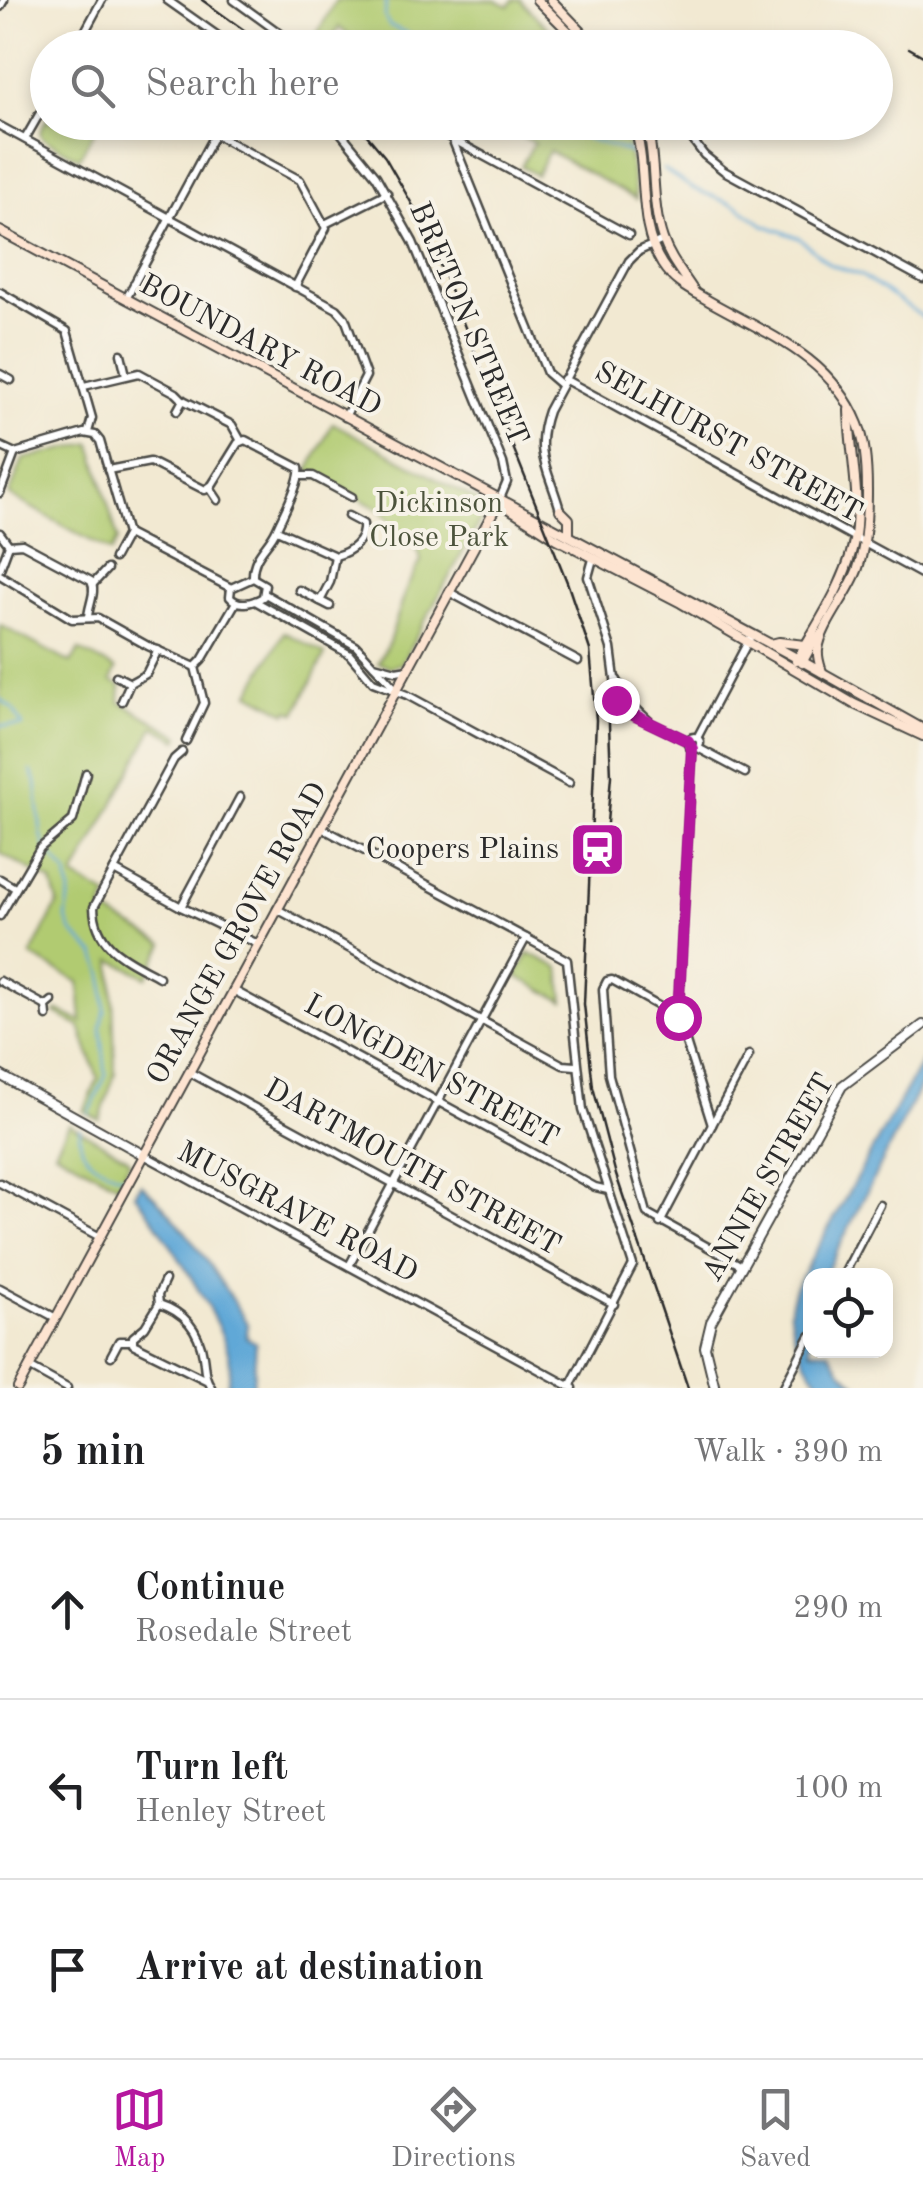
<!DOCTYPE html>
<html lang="en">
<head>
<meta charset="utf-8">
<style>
  :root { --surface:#fff; --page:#f2f2f2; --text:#202124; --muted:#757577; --line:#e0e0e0; --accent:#b5179e }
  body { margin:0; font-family:"Old Standard TT",serif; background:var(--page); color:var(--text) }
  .controls { position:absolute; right:30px; bottom:30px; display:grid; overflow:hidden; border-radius:20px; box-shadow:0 5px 15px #0003 }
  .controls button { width:90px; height:90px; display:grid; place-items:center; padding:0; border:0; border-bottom:2px solid var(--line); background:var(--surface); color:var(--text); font:50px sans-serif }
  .stop { position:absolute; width:30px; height:30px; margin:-22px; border:8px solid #b5179e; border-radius:50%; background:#fff }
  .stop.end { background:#b5179e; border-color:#fff; box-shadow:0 2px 10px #0008 }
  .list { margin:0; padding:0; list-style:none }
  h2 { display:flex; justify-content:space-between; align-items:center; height:130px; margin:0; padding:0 40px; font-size:42px }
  h2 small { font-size:32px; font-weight:400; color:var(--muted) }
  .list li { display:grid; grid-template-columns:65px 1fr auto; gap:30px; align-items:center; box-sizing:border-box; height:180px; padding:0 40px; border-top:2px solid var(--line) }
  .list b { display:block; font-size:38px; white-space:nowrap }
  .list p { margin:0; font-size:32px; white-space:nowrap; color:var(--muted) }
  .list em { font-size:32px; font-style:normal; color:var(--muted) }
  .icon { flex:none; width:55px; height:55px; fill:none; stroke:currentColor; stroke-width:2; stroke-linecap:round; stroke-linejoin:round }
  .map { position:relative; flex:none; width:923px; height:1388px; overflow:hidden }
  .search { position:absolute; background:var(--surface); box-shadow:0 5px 15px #0003; left:30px; right:30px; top:30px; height:110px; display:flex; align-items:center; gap:25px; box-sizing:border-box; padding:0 35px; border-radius:55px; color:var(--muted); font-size:38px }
  .sheet { height:670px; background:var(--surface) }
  nav { display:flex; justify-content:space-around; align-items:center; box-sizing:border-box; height:140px; border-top:2px solid var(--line); background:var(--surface); font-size:28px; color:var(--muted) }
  nav a { display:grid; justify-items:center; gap:5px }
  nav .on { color:var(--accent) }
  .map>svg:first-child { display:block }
  .green { fill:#b1cb71; stroke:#6e7b4e; stroke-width:2.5 }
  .water { fill:#60a8d7; stroke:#466a81; stroke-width:2.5 }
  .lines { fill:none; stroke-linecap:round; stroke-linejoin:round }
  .stream { stroke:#60a8d7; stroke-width:2.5 }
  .minor-casing { stroke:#494844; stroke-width:11 }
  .tertiary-casing { stroke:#494844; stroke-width:12 }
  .secondary-casing { stroke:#494844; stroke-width:12 }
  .minor { stroke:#fff; stroke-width:6 }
  .tertiary { stroke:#fff; stroke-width:8 }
  .secondary { stroke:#fde4d1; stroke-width:8 }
  .rail { stroke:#2b2b2b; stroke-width:2.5 }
  .route { stroke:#b5179e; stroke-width:12 }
  .labels { text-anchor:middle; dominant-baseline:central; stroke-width:8; stroke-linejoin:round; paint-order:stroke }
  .street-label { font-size:30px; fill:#2b2b2b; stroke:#f7f3e8 }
  .park-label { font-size:30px; fill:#4c533c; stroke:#f7f3e8 }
  .poi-label { font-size:30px; fill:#2b2b2b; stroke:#f7f3e8; text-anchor:end }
</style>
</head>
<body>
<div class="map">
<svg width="923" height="1388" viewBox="0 0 923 1388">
  <rect width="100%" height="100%" fill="#f7f3e8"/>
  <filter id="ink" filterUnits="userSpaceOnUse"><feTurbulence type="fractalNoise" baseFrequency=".01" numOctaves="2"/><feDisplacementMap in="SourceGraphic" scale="20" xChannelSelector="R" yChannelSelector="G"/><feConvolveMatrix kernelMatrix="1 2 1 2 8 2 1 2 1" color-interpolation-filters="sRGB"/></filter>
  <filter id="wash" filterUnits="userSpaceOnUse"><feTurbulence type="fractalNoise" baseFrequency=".0048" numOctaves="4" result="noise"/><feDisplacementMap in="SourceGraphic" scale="40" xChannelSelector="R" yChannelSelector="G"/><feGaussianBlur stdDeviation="2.25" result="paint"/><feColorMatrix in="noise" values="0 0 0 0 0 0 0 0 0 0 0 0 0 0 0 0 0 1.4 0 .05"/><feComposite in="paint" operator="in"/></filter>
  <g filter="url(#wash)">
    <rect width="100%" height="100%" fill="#f2e9d2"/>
    <!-- green -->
    <g class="green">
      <path d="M 336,0 L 495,0 L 509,6 L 513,0 L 520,0 L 566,47 L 363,47 L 339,27 L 328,47 L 311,45 Z"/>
      <path d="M 47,118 L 48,122 L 99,123 L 79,158 L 42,138 L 40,132 Z"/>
      <path d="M 497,123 L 617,123 L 628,146 L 636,199 L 549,151 L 536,175 L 521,166 L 534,143 Z"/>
      <path d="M 333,423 L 483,504 L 485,512 L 401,664 L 390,667 L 378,663 L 389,642 L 407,587 L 421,561 L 419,552 L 380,510 L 308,471 Z"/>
      <path d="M 91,443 L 118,540 L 111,552 L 9,495 L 23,459 Z"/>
      <path d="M 0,625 L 71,663 L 79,650 L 116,669 L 111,681 L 121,686 L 120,702 L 180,736 L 178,740 L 154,727 L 74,877 L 108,896 L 102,910 L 164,944 L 147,977 L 112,960 L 115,1073 L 100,1120 L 84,1112 L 98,1079 L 80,1027 L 55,1013 L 57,1010 L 82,1022 L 79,982 L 31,956 L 58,903 L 52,882 L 0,853 Z"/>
      <path d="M 284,632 L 325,654 L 296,713 L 289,710 L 287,713 L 250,693 Z"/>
      <path d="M 529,953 L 560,968 L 564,1001 L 516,976 Z"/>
      <path d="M 69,1124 L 128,1158 L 130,1161 L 118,1185 L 55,1151 Z"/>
    </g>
    <!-- water -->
    <g class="water">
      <path d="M 923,1059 L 923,1081 L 825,1275 L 810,1276 L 810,1350 L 829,1351 L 841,1370 L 860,1388 L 826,1388 C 808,1371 792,1338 790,1313 C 789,1305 793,1296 795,1288 Z"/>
      <path d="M 141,1184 C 186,1225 216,1273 248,1325 L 246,1337 L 256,1343 L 253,1388 L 227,1388 C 228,1380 230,1372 230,1365 C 231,1332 157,1222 135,1194 Z"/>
    </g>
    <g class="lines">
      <!-- stream -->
      <g class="stream">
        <path d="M 386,0 L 385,18 L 389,25 L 438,48"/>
        <path d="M 528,122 L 534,127 L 563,130 L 634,154"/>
        <path d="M 663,169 L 692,188 L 737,206 L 764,225 L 799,238 L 829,264 L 862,276 L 923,317"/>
        <path d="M 0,699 L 13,709 L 23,726 L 0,726"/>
        <path d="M 31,771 L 36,782 L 41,834 L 46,849 L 67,874 L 70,893 L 66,918 L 72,932 L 96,955 L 103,975 L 105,1010 L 101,1029 L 106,1075 L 89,1114"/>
        <path d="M 80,1128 C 76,1158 99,1168 124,1177"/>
      </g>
    </g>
  </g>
  <g filter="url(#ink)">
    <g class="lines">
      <defs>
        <g id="minor">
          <path d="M 167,0 L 235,48"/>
          <path d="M 234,0 L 300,48"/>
          <path d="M 0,7 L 4,0"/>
          <path d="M 76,48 L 102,0"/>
          <path d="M 192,122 L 300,180 L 326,228 L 295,287"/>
          <path d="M 332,122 L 376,176 L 413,242 L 503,463 L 507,482 L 499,501"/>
          <path d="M 421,122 L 629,235"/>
          <path d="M 679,122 L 704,155 L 724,171 L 923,279"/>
          <path d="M 0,126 L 337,309 L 345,318 L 366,376 L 345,417"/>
          <path d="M 637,133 L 665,126 L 682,128"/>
          <path d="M 25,139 L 48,99"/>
          <path d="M 453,141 L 547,373 L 561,385"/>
          <path d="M 325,224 L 387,193"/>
          <path d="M 0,292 L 67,331 L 92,418 L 88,432"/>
          <path d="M 126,299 L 221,122"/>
          <path d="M 121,354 L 126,375"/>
          <path d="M 0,374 L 11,380"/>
          <path d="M 564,379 L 923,575"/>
          <path d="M 84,386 L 139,373 L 176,393 L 183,400 L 232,425 L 241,441"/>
          <path d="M 177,411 L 183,400"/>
          <path d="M 0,446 L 15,453 L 84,433 L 95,435 L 100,441 L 127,534 L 231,588"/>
          <path d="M 108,470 L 150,462 L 205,490 L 212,485 L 238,443 L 245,440 L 299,468 C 302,480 283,514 277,528 C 269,547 252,554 253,578"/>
          <path d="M 301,476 L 313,476 L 352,497"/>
          <path d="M 210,488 L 218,500"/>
          <path d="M 0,493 L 15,453"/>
          <path d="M 560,510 C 549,470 533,454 548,411 L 629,261 L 639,251 L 663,240"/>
          <path d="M 277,530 L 335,556 C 351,552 365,541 363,524 L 348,516"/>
          <path d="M 0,533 L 9,545 L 0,569"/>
          <path d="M 9,545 L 22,544 L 91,581 C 97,592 88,606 88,618"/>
          <path d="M 114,558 L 127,534"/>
          <path d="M 593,559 L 588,577 L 611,648 L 618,702 L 629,713 L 688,741"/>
          <path d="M 0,575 L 72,619 L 98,618 L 148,646 L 195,667 L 202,660 L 236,602"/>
          <path d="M 253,578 L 265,585 L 263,597 C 253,603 238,607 230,597 L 231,588 Z"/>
          <path d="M 93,584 L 107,569"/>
          <path d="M 299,590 L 330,606"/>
          <path d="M 449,592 L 578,661"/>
          <path d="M 265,594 L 356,646 L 395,688"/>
          <path d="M 255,601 L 349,654 L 373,682 L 407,695 L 569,783"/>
          <path d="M 320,601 L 330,582 L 335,556"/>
          <path d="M 374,665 L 396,671 L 408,669"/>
          <path d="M 116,676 L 130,683"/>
          <path d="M 617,680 L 627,700 L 649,721"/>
          <path d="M 122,701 L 130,683 L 146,674 L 158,650"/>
          <circle cx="694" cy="743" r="6"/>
          <path d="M 697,738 L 750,638"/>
          <path d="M 186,741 L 204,703 L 195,667"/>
          <path d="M 698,748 L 745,773"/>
          <path d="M 692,749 L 678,1017 L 712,1125"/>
          <path d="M 322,828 L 567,960 L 583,1110 L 633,1265 L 570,1386"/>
          <path d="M 114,870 L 181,907 L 258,944"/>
          <path d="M 0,879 L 15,888"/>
          <path d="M 181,907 L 240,797"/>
          <path d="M 277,909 L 563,1065 L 576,1066"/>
          <path d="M 0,916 L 40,848 L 73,820 L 86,773"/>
          <path d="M 159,977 C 128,960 95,948 94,907 L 174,759 L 182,752"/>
          <path d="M 0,981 L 46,1006"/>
          <path d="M 233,990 L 595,1187 L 608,1190"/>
          <path d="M 47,1016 L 46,1006 L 52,1001"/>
          <path d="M 678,1017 L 612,980 L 607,981 L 603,989 L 609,1075 L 647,1213 L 742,1266"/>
          <path d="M 189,1072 L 614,1304"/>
          <path d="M 144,1155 L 573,1388"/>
          <path d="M 0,1183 L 100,1237"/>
          <path d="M 660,1223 L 749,1055"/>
          <path d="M 349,1266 L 526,938"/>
          <path d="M 843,1276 L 880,1205"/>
          <path d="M 0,1288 L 56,1318"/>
          <path d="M 159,1304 L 158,1295 L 165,1280"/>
          <path d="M 111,1356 L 119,1341 L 133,1341"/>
          <path d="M 29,1367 L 67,1388"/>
          <path d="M 206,1380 L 133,1344 L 133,1337 L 145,1327 L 159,1304 C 184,1312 199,1330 203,1356 C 205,1368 204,1377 211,1387"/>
          <path d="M 783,1388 L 810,1336"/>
        </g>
        <g id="tertiary">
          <path d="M 0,1075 L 144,1155"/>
          <path d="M 715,1388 L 705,1347 L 711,1322 L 842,1086 L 923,1025"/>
        </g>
        <g id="secondary">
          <path d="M 537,0 L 585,48"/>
          <path d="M 551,0 L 597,48"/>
          <path d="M 633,122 C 650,168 635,222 662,264 C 674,283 690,290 709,301 C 767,334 831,357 858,424 C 871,455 869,536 858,568 C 849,594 821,625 818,650 C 817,658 820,665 822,672"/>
          <path d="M 646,122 C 657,161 650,202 663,239 C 670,260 684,275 695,293"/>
          <path d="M 0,231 L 791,655 L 923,729"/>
          <path d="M 502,504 L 557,539 L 681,603 L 854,704 L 923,736"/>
          <path d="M 560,510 L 569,519 L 569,535"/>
          <path d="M 771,644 L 779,642 L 805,645"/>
          <path d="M 796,661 C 819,621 852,574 856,527 C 859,488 850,449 849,410"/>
          <path d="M 802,663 L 814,641 L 822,634"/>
          <path d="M 18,1388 L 499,501"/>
        </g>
      </defs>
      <!-- minor casing -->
      <use href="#minor" class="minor-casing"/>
      <!-- tertiary casing -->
      <use href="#tertiary" class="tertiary-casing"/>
      <!-- secondary casing -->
      <use href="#secondary" class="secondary-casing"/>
      <!-- minor -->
      <use href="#minor" class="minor"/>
      <!-- tertiary -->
      <use href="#tertiary" class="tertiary"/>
      <!-- secondary -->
      <use href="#secondary" class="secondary"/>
      <!-- rail -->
      <g class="rail">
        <path d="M 202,0 L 269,48"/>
        <path d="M 909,48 L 923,56"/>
        <path d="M 356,122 L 385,157 L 424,225 L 567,582 L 590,650 L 596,720 L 584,1004 L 593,1087 L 616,1175 L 688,1388"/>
        <path d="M 603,869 L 611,776 L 608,699"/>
      </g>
    </g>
  </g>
  <g class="lines" filter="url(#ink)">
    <!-- route -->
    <path class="route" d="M 616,700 L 625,711 L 688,741 L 692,749 L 678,1017"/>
  </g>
  <!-- icons -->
  <defs>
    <symbol id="station-square" viewBox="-11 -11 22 22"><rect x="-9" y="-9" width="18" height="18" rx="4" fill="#b5179e" stroke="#f7f3e8"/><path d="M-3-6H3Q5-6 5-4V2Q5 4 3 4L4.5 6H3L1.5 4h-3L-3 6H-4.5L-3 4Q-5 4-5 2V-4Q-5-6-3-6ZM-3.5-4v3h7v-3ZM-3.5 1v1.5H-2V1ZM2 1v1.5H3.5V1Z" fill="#fff"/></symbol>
  </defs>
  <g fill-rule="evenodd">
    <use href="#station-square" x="566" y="818" width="63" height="63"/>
  </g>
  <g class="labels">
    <!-- street labels -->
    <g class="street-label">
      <text transform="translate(468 324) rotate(67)">BRETON STREET</text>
      <text transform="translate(260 346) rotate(28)">BOUNDARY ROAD</text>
      <text transform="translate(728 443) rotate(29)">SELHURST STREET</text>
      <text transform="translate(238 934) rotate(-61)">ORANGE GROVE ROAD</text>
      <text transform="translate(431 1072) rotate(29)">LONGDEN STREET</text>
      <text transform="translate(412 1168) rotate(29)">DARTMOUTH STREET</text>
      <text transform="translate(769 1178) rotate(-60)">ANNIE STREET</text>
      <text transform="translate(297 1213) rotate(28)">MUSGRAVE ROAD</text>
    </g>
    <!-- park labels -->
    <g class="park-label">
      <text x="439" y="504">Dickinson<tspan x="439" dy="34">Close Park</tspan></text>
    </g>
    <!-- poi labels -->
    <g class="poi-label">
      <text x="559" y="850">Coopers Plains</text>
    </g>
  </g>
</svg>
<div class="controls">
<button><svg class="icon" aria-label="locate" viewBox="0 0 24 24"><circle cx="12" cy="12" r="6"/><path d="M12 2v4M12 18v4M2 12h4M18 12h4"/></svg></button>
</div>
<div class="stop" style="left:678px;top:1017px"></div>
<div class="stop end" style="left:616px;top:700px"></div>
<div class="search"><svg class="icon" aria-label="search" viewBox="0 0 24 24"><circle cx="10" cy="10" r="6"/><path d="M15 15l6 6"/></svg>Search here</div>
</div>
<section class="sheet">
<h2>5 min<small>Walk · 390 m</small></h2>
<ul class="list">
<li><svg class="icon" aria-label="ahead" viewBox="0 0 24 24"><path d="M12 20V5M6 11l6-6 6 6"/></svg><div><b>Continue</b><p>Rosedale Street</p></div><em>290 m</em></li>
<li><svg class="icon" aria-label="left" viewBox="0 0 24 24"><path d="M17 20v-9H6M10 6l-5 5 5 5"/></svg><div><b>Turn left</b><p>Henley Street</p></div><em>100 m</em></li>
<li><svg class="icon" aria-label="arrive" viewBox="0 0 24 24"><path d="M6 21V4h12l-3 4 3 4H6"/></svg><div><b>Arrive at destination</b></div></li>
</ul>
</section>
<nav>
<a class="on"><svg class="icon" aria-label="map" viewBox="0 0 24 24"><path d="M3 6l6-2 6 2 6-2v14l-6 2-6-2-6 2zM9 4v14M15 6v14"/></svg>Map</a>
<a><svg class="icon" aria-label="directions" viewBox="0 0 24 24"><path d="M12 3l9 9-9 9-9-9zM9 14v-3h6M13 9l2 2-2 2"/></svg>Directions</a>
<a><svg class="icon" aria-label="saved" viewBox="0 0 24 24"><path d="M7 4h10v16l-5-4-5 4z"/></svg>Saved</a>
</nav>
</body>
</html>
